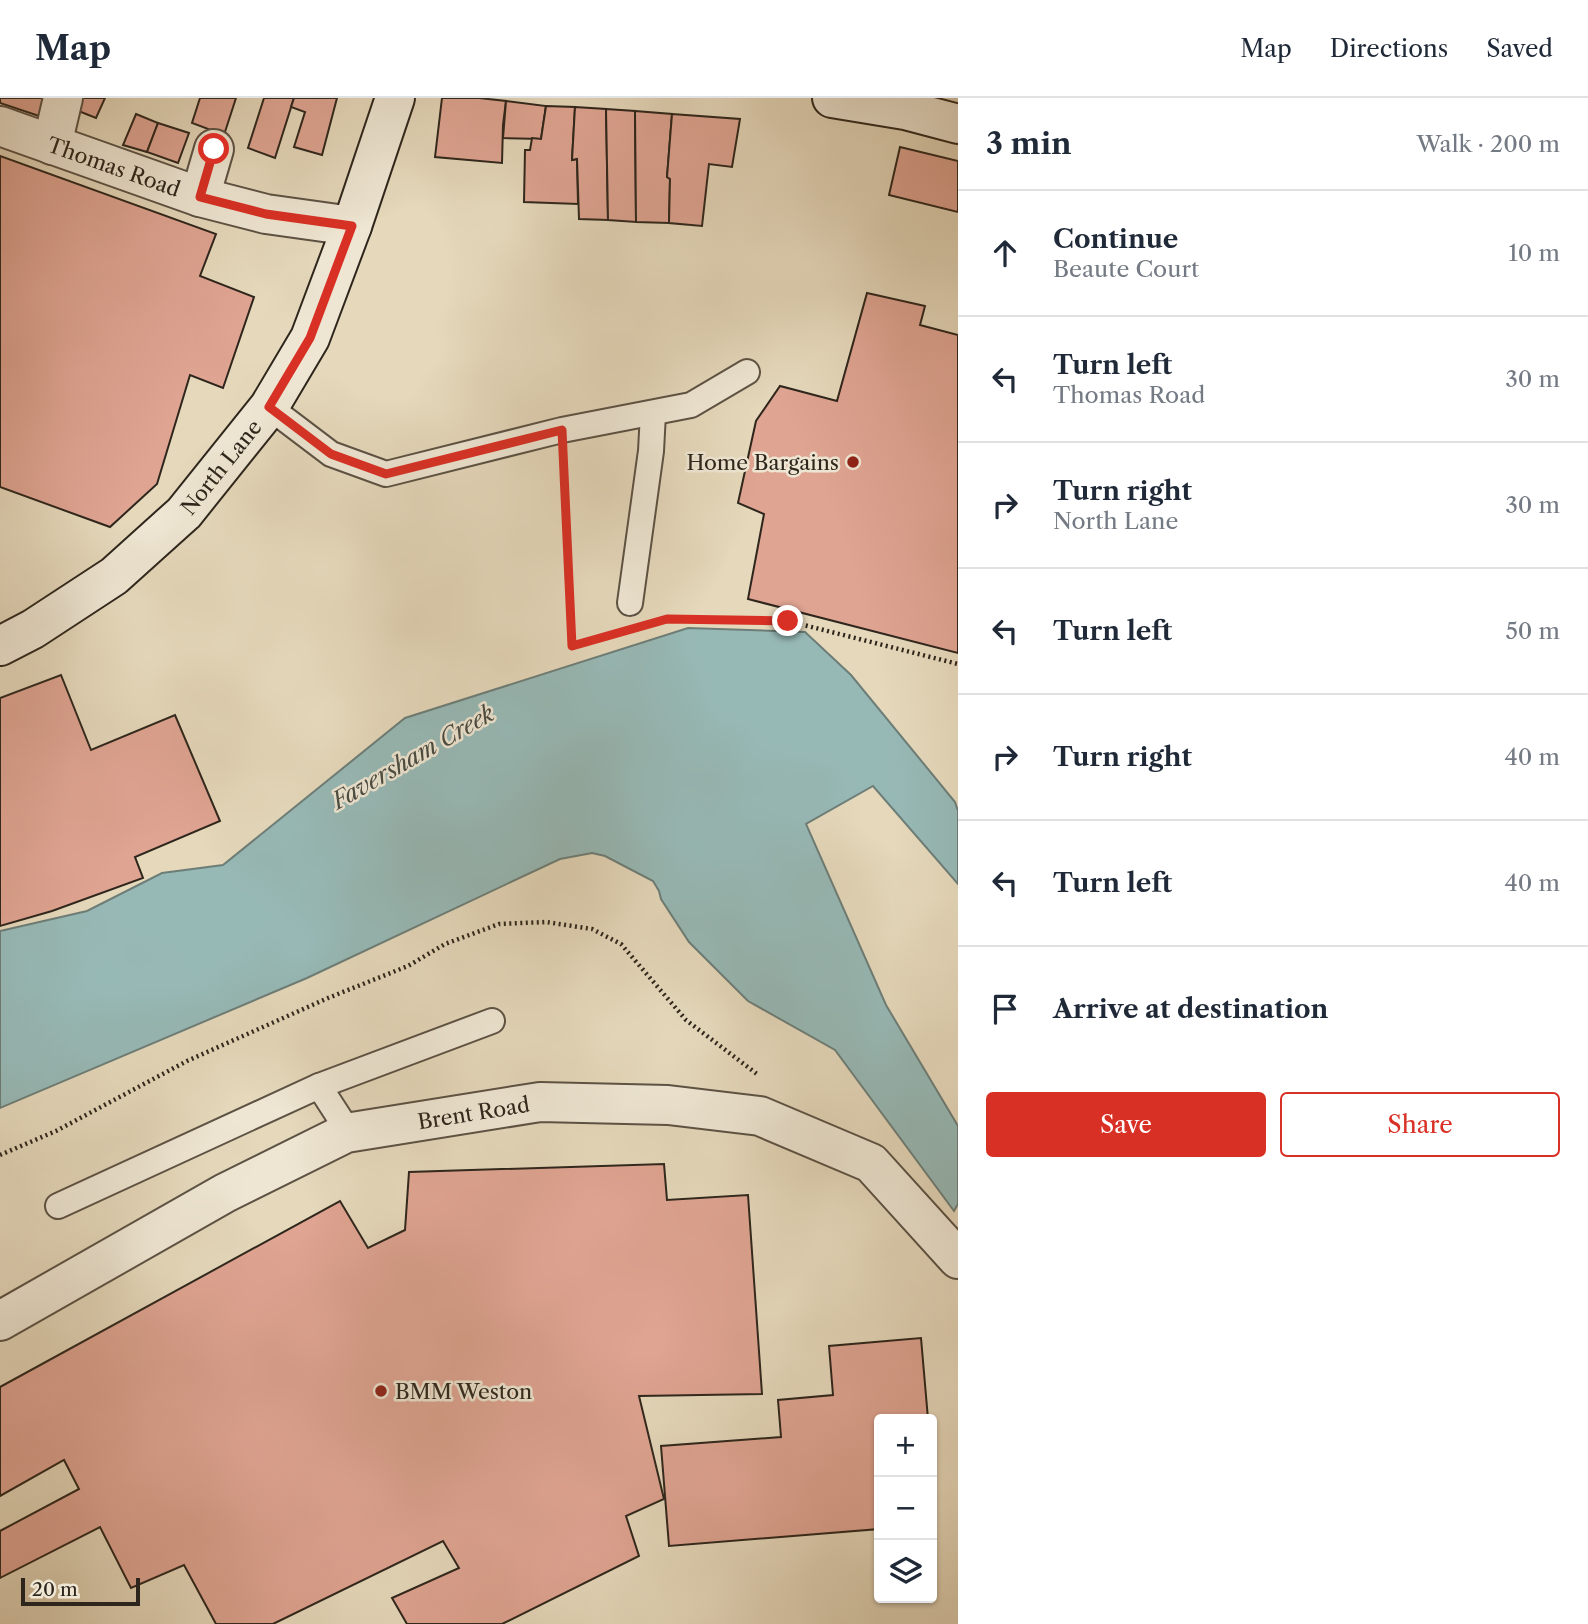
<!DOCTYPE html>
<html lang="en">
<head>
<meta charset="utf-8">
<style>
  :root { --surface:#fff; --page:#f2f2f3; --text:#1f2937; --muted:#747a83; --line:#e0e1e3; --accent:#d93025 }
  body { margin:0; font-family:"Libre Caslon Text",serif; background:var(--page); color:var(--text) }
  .controls { position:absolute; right:21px; bottom:21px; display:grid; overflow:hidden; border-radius:7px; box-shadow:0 2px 5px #0004 }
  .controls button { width:63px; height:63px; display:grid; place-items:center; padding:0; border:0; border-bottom:2px solid var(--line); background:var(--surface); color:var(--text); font:35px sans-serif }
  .scale { position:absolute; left:21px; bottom:18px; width:119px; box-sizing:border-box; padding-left:7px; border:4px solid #2e261c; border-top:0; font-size:19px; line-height:24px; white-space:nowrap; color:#2e261c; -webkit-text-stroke:5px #eee6d3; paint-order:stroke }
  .stop { position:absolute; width:21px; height:21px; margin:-16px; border:5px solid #d93025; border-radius:50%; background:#fff }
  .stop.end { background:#d93025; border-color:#fff; box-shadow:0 2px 7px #0008 }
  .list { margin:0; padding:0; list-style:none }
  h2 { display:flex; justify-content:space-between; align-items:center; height:91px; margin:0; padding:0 28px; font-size:30px }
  h2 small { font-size:23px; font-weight:400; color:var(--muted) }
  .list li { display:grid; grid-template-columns:46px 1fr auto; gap:21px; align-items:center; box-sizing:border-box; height:126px; padding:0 28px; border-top:2px solid var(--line) }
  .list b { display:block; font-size:26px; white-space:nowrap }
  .list p { margin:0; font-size:23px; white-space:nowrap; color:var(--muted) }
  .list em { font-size:23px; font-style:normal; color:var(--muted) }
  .actions { display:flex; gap:14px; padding:21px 28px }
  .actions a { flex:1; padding:16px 0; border:2px solid var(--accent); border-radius:7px; text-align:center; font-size:24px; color:var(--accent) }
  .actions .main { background:var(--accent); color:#fff }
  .icon { flex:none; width:38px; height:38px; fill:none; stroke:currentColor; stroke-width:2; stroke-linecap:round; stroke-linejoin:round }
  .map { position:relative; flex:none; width:958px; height:1526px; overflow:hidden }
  header { display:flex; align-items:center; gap:42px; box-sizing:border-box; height:98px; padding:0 35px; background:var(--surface); border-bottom:2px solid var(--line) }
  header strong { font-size:33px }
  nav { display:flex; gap:38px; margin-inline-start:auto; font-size:24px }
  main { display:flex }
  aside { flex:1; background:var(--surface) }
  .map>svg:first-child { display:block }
  .water { fill:#97b9b6; stroke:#6d7e78; stroke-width:2 }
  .building { fill:#dfa492; stroke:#2e261c; stroke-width:2 }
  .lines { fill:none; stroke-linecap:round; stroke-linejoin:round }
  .lane-casing { stroke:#5c5244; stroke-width:28 }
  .street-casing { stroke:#5c5244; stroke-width:42 }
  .secondary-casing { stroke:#2e261c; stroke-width:42 }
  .path { stroke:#2e261c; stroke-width:4.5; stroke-dasharray:2 3.5; stroke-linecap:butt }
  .lane { stroke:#eee6d3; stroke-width:24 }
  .street { stroke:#eee6d3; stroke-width:38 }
  .secondary { stroke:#eee6d3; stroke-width:38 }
  .route { stroke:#d93025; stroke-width:9 }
  .poi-dot { fill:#8f2418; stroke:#eee6d3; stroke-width:2.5 }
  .labels { text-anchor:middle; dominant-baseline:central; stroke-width:5; stroke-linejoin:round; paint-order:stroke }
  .street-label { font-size:21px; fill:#2e261c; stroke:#eee6d3 }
  .poi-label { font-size:21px; fill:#2e261c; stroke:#eee6d3; text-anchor:end }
  .water-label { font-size:23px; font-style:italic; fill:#484b42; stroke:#eee6d3 }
</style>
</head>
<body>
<header>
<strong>Map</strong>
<nav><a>Map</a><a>Directions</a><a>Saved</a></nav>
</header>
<main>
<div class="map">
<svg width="958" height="1526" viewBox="0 0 958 1526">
  <rect width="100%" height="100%" fill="#e5d8bb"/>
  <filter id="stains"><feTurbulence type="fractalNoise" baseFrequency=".00286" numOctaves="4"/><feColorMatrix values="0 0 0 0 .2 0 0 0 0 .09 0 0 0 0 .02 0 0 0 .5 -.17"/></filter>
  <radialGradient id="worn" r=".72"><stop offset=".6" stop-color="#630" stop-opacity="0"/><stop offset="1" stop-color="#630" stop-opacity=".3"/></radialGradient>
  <!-- water -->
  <path class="water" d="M 688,530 L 805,534 L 851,577 L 955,704 L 958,713 L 958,786 L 873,688 L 806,726 L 886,907 L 958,1028 L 958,1106 L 954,1113 L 835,952 L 748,903 L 689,844 L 661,801 L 659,793 L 653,783 L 605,758 L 592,755 L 560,761 L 307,880 L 0,1010 L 0,833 L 87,813 L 162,775 L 223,767 L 405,620 Z"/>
  <!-- building -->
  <g class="building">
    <path d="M 0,0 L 49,0 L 42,19 L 0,5 Z"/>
    <path d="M 77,0 L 105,0 L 96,20 L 76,12 Z"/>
    <path d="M 200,0 L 236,0 L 224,37 L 192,25 Z"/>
    <path d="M 264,0 L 294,0 L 275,60 L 248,50 Z"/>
    <path d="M 294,0 L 337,0 L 322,57 L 294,49 L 305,14 L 291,9 Z"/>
    <path d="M 442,0 L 479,0 L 506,3 L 503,27 L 502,65 L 435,59 Z"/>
    <path d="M 506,3 L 546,8 L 541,41 L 503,40 Z"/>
    <path d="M 546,8 L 575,9 L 572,62 L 577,61 L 578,106 L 524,104 L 525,52 L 530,52 L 532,40 L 541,41 Z"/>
    <path d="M 575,9 L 606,11 L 608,122 L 579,121 L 577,61 L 572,62 Z"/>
    <path d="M 606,11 L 635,13 L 636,124 L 608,122 Z"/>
    <path d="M 635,13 L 672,16 L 667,79 L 670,81 L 669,125 L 636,124 Z"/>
    <path d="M 136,16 L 158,25 L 147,54 L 123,47 Z"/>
    <path d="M 672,16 L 740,21 L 732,69 L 709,66 L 702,128 L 669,125 L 670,81 L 667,79 Z"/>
    <path d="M 158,25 L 189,35 L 178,65 L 147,54 Z"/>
    <path d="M 900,49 L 958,63 L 958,114 L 889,97 Z"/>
    <path d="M 0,58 L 216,136 L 200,178 L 254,199 L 223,290 L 190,277 L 157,386 L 110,429 L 0,389 Z"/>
    <path d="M 867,195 L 925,208 L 920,227 L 958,237 L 958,555 L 748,501 L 764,416 L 738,405 L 756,323 L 780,288 L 837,303 Z"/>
    <path d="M 61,577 L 91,652 L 175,617 L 220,723 L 135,759 L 143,780 L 52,813 L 0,828 L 0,600 Z"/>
    <path d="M 664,1066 L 667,1102 L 748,1097 L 762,1296 L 639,1298 L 664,1401 L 626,1418 L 639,1458 L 502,1526 L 407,1526 L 392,1500 L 459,1470 L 443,1443 L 273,1526 L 216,1526 L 184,1467 L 131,1490 L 100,1429 L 0,1480 L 0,1433 L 79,1391 L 64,1362 L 0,1398 L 0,1289 L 340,1103 L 368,1150 L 405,1132 L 409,1074 Z"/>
    <path d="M 921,1240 L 928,1321 L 879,1321 L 879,1431 L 669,1448 L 661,1348 L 781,1339 L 778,1302 L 833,1297 L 829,1248 Z"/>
    <path d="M 932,1372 L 936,1427 L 932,1427 Z"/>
  </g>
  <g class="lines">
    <defs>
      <g id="lane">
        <path d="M 269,309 L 331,356 L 386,376 L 562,332 L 691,307 L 747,274"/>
        <path d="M 630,505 L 651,353 L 653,315"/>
        <path d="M 319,988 L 492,923"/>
        <path d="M 58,1108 L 319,988 L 341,1022 L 346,1035"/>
      </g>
      <g id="street">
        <path id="s1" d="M 0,28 L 200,99 L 266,116 L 352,128"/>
        <path d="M 52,47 L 63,0"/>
        <path d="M 200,99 L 214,51"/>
        <path id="s2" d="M 0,1223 L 225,1095 L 346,1035 L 540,1004 L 668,1007 L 760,1018 L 871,1065 L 958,1161"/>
      </g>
      <g id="secondary">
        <path d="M 832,0 L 905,12 L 958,26"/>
        <path id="s3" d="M 0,548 L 33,531 L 114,478 L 184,415 L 269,309 L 310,240 L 352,128 L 395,0"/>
      </g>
    </defs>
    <!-- lane casing -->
    <use href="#lane" class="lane-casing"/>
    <!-- street casing -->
    <use href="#street" class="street-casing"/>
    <!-- secondary casing -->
    <use href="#secondary" class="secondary-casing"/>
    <!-- path -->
    <g class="path">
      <path d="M 564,365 L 572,548 L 616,535"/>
      <path d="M 658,523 L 667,521 L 788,523 L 958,566"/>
      <path d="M 0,1057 L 56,1033 L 187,963 L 328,900 L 408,868 L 445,846 L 499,826 L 546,824 L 592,831 L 621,846 L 686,922 L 757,976"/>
    </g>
    <!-- lane -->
    <use href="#lane" class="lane"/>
    <!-- street -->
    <use href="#street" class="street"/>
    <!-- secondary -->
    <use href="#secondary" class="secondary"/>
  </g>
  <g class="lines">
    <!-- route -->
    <path class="route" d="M 214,51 L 200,99 L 266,116 L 352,128 L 310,240 L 269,309 L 331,356 L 386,376 L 562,332 L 572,548 L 667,521 L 788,523"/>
  </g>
  <!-- markers -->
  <g class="poi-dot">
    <circle cx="853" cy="364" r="7"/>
    <circle cx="381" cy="1293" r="7"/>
  </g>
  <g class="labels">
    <!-- street labels -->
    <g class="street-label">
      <text stroke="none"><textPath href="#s1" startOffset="121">Thomas Road</textPath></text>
      <text stroke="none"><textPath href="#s3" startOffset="287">North Lane</textPath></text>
      <text stroke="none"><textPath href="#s2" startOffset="523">Brent Road</textPath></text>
    </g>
    <!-- poi labels -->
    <g class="poi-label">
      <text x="839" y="364">Home Bargains</text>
      <text x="395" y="1293" text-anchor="start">BMM Weston</text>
    </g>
    <!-- water labels -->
    <g class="water-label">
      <text transform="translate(413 659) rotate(-30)">Faversham Creek</text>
    </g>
  </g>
  <rect width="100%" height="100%" filter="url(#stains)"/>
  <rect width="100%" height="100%" fill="url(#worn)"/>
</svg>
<div class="controls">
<button>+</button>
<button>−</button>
<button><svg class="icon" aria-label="layers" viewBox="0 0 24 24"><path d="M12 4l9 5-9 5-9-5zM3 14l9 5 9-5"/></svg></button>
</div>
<div class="scale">20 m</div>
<div class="stop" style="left:214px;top:51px"></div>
<div class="stop end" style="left:788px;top:523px"></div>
</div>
<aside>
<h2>3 min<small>Walk · 200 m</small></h2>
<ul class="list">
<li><svg class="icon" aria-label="ahead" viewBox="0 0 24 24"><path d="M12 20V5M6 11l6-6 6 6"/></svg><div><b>Continue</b><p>Beaute Court</p></div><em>10 m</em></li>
<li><svg class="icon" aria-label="left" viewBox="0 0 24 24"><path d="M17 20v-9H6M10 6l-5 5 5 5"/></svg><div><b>Turn left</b><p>Thomas Road</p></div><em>30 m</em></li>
<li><svg class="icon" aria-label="right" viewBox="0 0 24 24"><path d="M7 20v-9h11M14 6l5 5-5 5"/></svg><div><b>Turn right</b><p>North Lane</p></div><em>30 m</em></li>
<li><svg class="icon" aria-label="left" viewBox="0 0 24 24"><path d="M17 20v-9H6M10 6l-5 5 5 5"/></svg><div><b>Turn left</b></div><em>50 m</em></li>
<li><svg class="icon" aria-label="right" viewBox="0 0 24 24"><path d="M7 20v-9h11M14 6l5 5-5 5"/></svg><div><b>Turn right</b></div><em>40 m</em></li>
<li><svg class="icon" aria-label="left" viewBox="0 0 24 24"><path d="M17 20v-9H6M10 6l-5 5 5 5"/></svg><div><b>Turn left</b></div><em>40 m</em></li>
<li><svg class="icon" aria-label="arrive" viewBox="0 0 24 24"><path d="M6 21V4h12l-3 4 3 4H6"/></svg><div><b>Arrive at destination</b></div></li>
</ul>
<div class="actions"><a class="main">Save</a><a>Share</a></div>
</aside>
</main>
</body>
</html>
